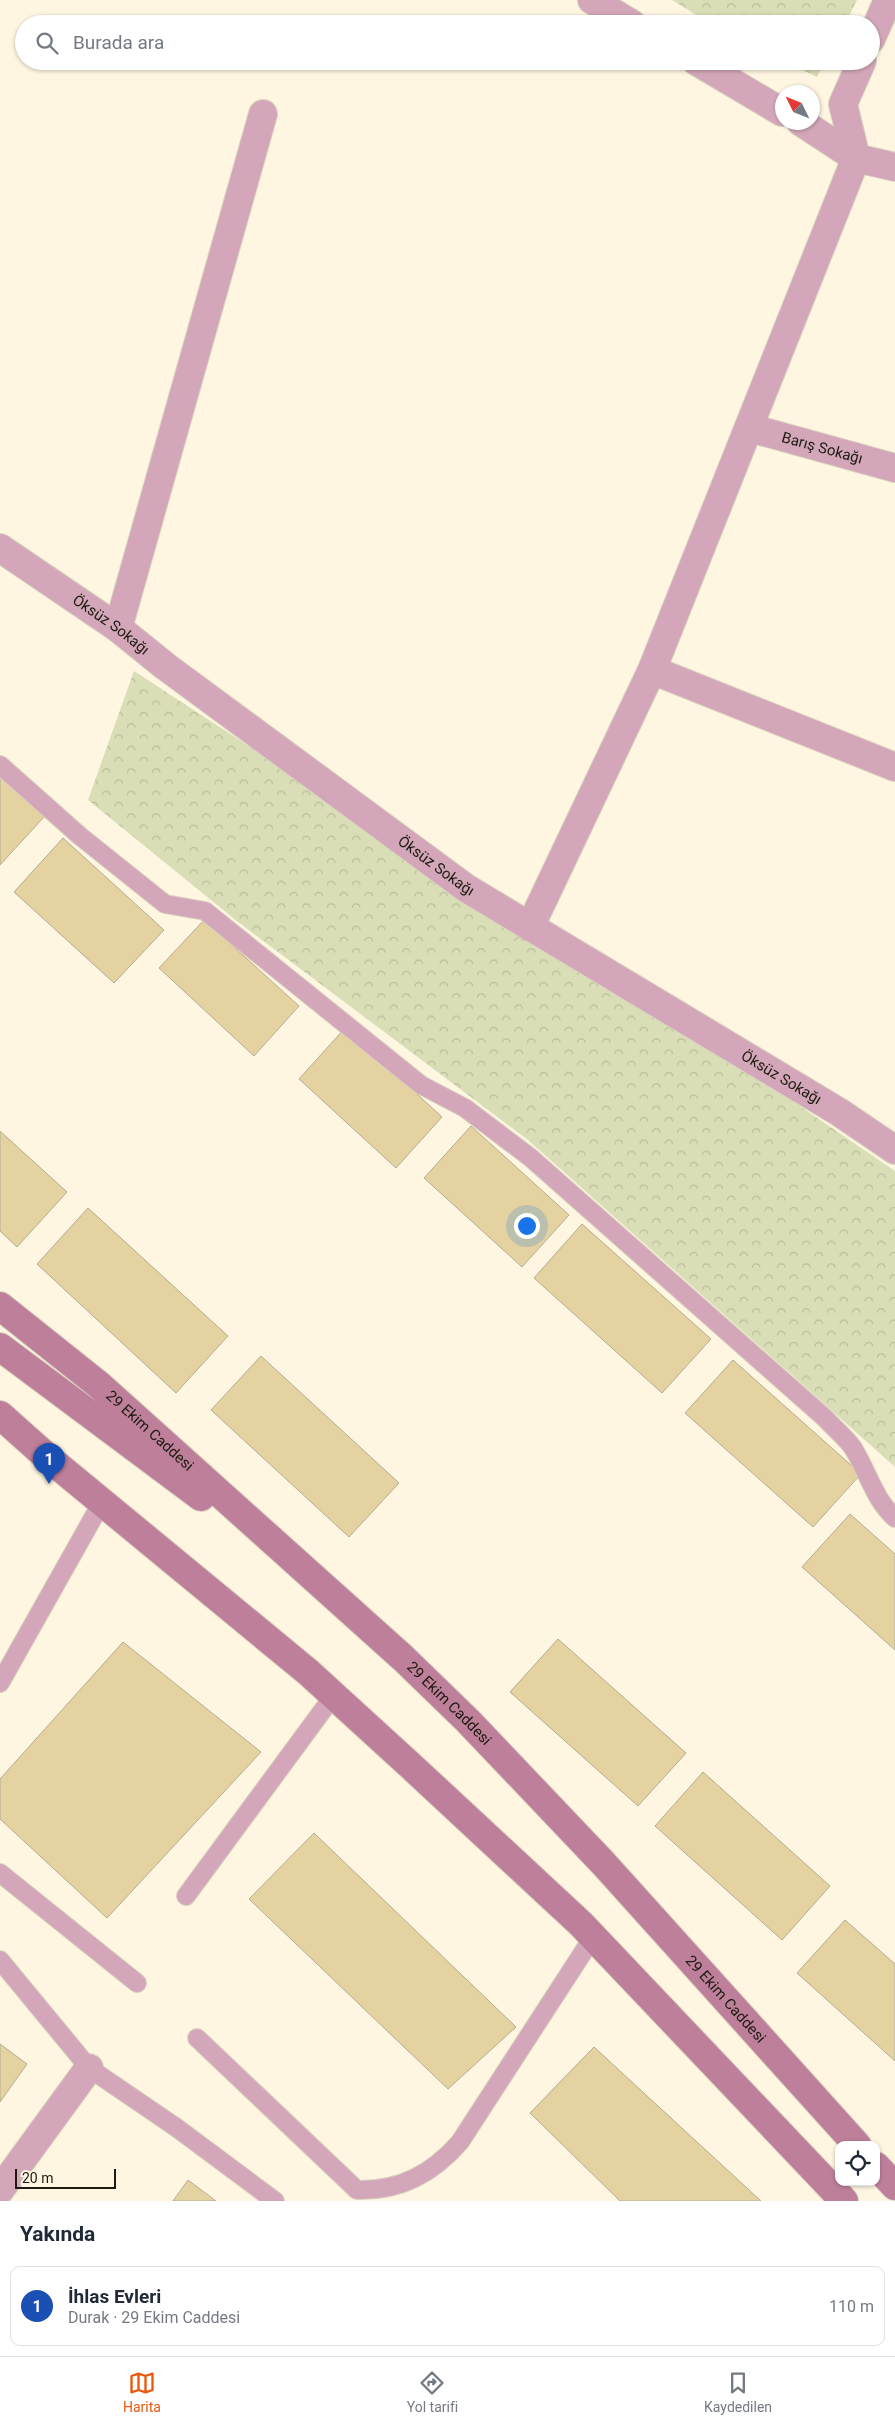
<!DOCTYPE html>
<html lang="tr">
<head>
<meta charset="utf-8">
<style>
  :root { --surface:#fff; --page:#f6f6f7; --text:#1f2937; --muted:#747a83; --line:#e0e1e3; --accent:#ea580c }
  body { margin:0; font-family:Roboto,sans-serif; background:var(--page); color:var(--text) }
  .controls { position:absolute; right:15px; bottom:15px; display:grid; overflow:hidden; border-radius:10px; box-shadow:0 1px 4px #0004 }
  .controls button { width:45px; height:45px; display:grid; place-items:center; padding:0; border:0; border-bottom:1px solid var(--line); background:var(--surface); color:var(--text); font:25px sans-serif }
  .compass { position:absolute; left:775px; top:85px; width:45px; height:45px; border-radius:50%; background:var(--surface); box-shadow:0 1px 4px #0004; rotate:313deg }
  .scale { position:absolute; left:15px; bottom:12px; width:101px; box-sizing:border-box; padding-left:5px; border:2px solid #1d1a10; border-top:0; font-size:14px; line-height:18px; white-space:nowrap; color:#1d1a10; -webkit-text-stroke:4px #fef6e1; paint-order:stroke }
  .you { position:absolute; left:526px; top:1225px; width:18px; height:18px; margin:-12px; border:4px solid #fff; border-radius:50%; background:#1a73e8; box-shadow:0 0 0 8px #1a73e833 }
  .badge { display:grid; place-items:center; width:32px; height:32px; border-radius:50%; background:var(--accent); color:#fff; font-size:16px; font-weight:700 }
  .pin { position:absolute; translate:-50% -41px; filter:drop-shadow(0 1px 2px #0008) }
  .pin::after { content:''; position:absolute; top:26px; width:18px; height:15px; background:inherit; clip-path:polygon(0 0,100% 0,50% 100%) }
  .list { margin:0; padding:0; list-style:none }
  h2 { display:flex; justify-content:space-between; align-items:center; height:65px; margin:0; padding:0 20px; font-size:21px }
  h2 small { font-size:16px; font-weight:400; color:var(--muted) }
  .list li { display:grid; grid-template-columns:32px 1fr auto; gap:15px; align-items:center; box-sizing:border-box; height:80px; margin:0 10px 10px; padding:0 10px; border:1px solid var(--line); border-radius:10px }
  .list b { display:block; font-size:19px; white-space:nowrap }
  .list p { margin:0; font-size:16px; white-space:nowrap; color:var(--muted) }
  .list em { font-size:16px; font-style:normal; color:var(--muted) }
  .icon { flex:none; width:28px; height:28px; fill:none; stroke:currentColor; stroke-width:2; stroke-linecap:round; stroke-linejoin:round }
  .map { position:relative; flex:none; width:895px; height:2201px; overflow:hidden }
  .search { position:absolute; background:var(--surface); box-shadow:0 1px 4px #0004; left:15px; right:15px; top:15px; height:55px; display:flex; align-items:center; gap:12px; box-sizing:border-box; padding:0 18px; border-radius:28px; color:var(--muted); font-size:19px }
  .sheet { height:155px; background:var(--surface) }
  nav { display:flex; justify-content:space-around; align-items:center; box-sizing:border-box; height:70px; border-top:1px solid var(--line); background:var(--surface); font-size:14px; color:var(--muted) }
  nav a { display:grid; justify-items:center; gap:2px }
  nav .on { color:var(--accent) }
  .map>svg:first-child { display:block }
  .forest { fill:url(#forest-crowns) }
  .building { fill:#e4d2a1; stroke:#b5ac94 }
  .lines { fill:none; stroke-linecap:round; stroke-linejoin:round }
  .lane-casing { stroke:#dad3c0; stroke-width:20 }
  .street-casing { stroke:#dad3c0; stroke-width:30 }
  .secondary-casing { stroke:#dad3c0; stroke-width:30 }
  .lane { stroke:#d3a7b9; stroke-width:18 }
  .street { stroke:#d3a7b9; stroke-width:28 }
  .secondary { stroke:#be7f9b; stroke-width:28 }
  .labels { text-anchor:middle; dominant-baseline:central; stroke-width:5; stroke-linejoin:round; paint-order:stroke }
  .street-label { font-size:15px; fill:#1d1a10; stroke:#fef6e1 }
</style>
</head>
<body>
<div class="map">
<svg width="895" height="2201" viewBox="0 0 895 2201">
  <defs>
    <pattern id="forest-crowns" width="20" height="18" patternUnits="userSpaceOnUse" patternTransform="scale(1.25)"><rect width="20" height="18" fill="#d9deb6"/><path d="M2 6a3 3 0 1 1 6 0M12 15a3 3 0 1 1 6 0" fill="none" stroke="#babe9b"/></pattern>
  </defs>
  <rect width="100%" height="100%" fill="#fef6e1"/>
  <!-- forest -->
  <g class="forest">
    <path d="M 672,0 L 857,0 L 845,24 L 711,24 Z"/>
    <path d="M 785,61 L 825,61 L 817,77 Z"/>
    <path d="M 134,671 L 791,1100 L 895,1171 L 895,1467 L 528,1140 L 238,922 L 88,800 Z"/>
  </g>
  <!-- building -->
  <g class="building">
    <path d="M 0,777 L 44,817 L 0,865 Z"/>
    <path d="M 63,838 L 164,930 L 114,983 L 14,892 Z"/>
    <path d="M 204,920 L 299,1006 L 254,1056 L 159,968 Z"/>
    <path d="M 345,1028 L 442,1117 L 396,1168 L 299,1079 Z"/>
    <path d="M 471,1126 L 569,1215 L 522,1267 L 424,1178 Z"/>
    <path d="M 0,1131 L 67,1192 L 17,1247 L 0,1231 Z"/>
    <path d="M 88,1208 L 228,1336 L 176,1393 L 37,1264 Z"/>
    <path d="M 582,1224 L 711,1339 L 662,1393 L 534,1278 Z"/>
    <path d="M 261,1356 L 399,1483 L 349,1537 L 211,1410 Z"/>
    <path d="M 733,1360 L 861,1474 L 813,1527 L 685,1413 Z"/>
    <path d="M 850,1514 L 895,1554 L 895,1650 L 802,1567 Z"/>
    <path d="M 558,1639 L 686,1753 L 638,1806 L 510,1692 Z"/>
    <path d="M 123,1642 L 261,1752 L 107,1918 L 0,1819 L 0,1779 Z"/>
    <path d="M 703,1772 L 830,1886 L 782,1940 L 655,1826 Z"/>
    <path d="M 314,1833 L 516,2027 L 448,2089 L 249,1899 Z"/>
    <path d="M 845,1920 L 895,1964 L 895,2061 L 797,1973 Z"/>
    <path d="M 0,2044 L 27,2064 L 0,2102 Z"/>
    <path d="M 594,2047 L 761,2201 L 620,2201 L 530,2113 Z"/>
    <path d="M 188,2180 L 216,2201 L 173,2201 Z"/>
  </g>
  <g class="lines">
    <defs>
      <g id="lane">
        <path d="M 0,765 L 80,836 L 165,904 L 205,911 L 421,1085 L 465,1108 L 531,1158 L 826,1419 C 835,1429 846,1438 853,1448 C 868,1472 874,1499 895,1518"/>
        <path d="M 0,1683 L 102,1502"/>
        <path d="M 0,1873 L 137,1983"/>
        <path d="M 186,1896 L 334,1695"/>
        <path d="M 0,1960 L 89,2068 L 177,2128 L 275,2201"/>
        <path d="M 197,2038 L 357,2190 C 400,2191 432,2174 460,2142 L 593,1937"/>
      </g>
      <g id="street">
        <path d="M 592,0 L 632,24"/>
        <path d="M 871,39 L 888,0"/>
        <path d="M 696,61 L 782,112"/>
        <path d="M 801,122 L 856,158 L 895,167"/>
        <path id="s1" d="M 750,428 L 895,468"/>
        <path id="s2" d="M 0,548 L 118,628 L 165,666 L 466,888 L 839,1112 L 895,1150"/>
        <path d="M 118,628 L 263,114"/>
        <path d="M 652,670 L 895,767"/>
        <path d="M 530,927 L 652,670 L 856,158 L 843,104 L 862,61"/>
        <path d="M 0,2190 L 89,2068"/>
      </g>
      <g id="secondary">
        <path id="s3" d="M 0,1306 L 99,1385 L 403,1658 L 468,1721 L 604,1864 L 857,2145"/>
        <path d="M 0,1347 L 201,1497"/>
        <path d="M 0,1415 L 46,1456 L 308,1672 L 412,1767 L 581,1924 L 844,2201"/>
        <path d="M 876,2166 L 895,2186"/>
      </g>
    </defs>
    <!-- lane casing -->
    <use href="#lane" class="lane-casing"/>
    <!-- street casing -->
    <use href="#street" class="street-casing"/>
    <!-- secondary casing -->
    <use href="#secondary" class="secondary-casing"/>
    <!-- lane -->
    <use href="#lane" class="lane"/>
    <!-- street -->
    <use href="#street" class="street"/>
    <!-- secondary -->
    <use href="#secondary" class="secondary"/>
  </g>
  <g class="labels">
    <!-- street labels -->
    <g class="street-label">
      <text stroke="none"><textPath href="#s1" startOffset="75">Barış Sokağı</textPath></text>
      <text stroke="none"><textPath href="#s2" startOffset="135">Öksüz Sokağı</textPath></text>
      <text stroke="none"><textPath href="#s2" startOffset="540">Öksüz Sokağı</textPath></text>
      <text stroke="none"><textPath href="#s2" startOffset="945">Öksüz Sokağı</textPath></text>
      <text stroke="none"><textPath href="#s3" startOffset="195">29 Ekim Caddesi</textPath></text>
      <text stroke="none"><textPath href="#s3" startOffset="600">29 Ekim Caddesi</textPath></text>
      <text stroke="none"><textPath href="#s3" startOffset="1005">29 Ekim Caddesi</textPath></text>
    </g>
  </g>
</svg>
<div class="controls">
<button><svg class="icon" aria-label="locate" viewBox="0 0 24 24"><circle cx="12" cy="12" r="6"/><path d="M12 2v4M12 18v4M2 12h4M18 12h4"/></svg></button>
</div>
<svg class="compass" viewBox="-18 -18 36 36"><path d="M0-13l5 13h-10z" fill="#e53935"/><path d="M0 13l5-13h-10z" fill="#747a83"/></svg>
<div class="scale">20 m</div>
<div class="you"></div>
<div class="pin badge" style="left:49px;top:1484px;background:#1a4fb4">1</div>
<div class="search"><svg class="icon" aria-label="search" viewBox="0 0 24 24"><circle cx="10" cy="10" r="6"/><path d="M15 15l6 6"/></svg>Burada ara</div>
</div>
<section class="sheet">
<h2>Yakında<small></small></h2>
<ul class="list">
<li><span class="badge" style="background:#1a4fb4">1</span><div><b>İhlas Evleri</b><p>Durak · 29 Ekim Caddesi</p></div><em>110 m</em></li>
</ul>
</section>
<nav>
<a class="on"><svg class="icon" aria-label="map" viewBox="0 0 24 24"><path d="M3 6l6-2 6 2 6-2v14l-6 2-6-2-6 2zM9 4v14M15 6v14"/></svg>Harita</a>
<a><svg class="icon" aria-label="directions" viewBox="0 0 24 24"><path d="M12 3l9 9-9 9-9-9zM9 14v-3h6M13 9l2 2-2 2"/></svg>Yol tarifi</a>
<a><svg class="icon" aria-label="saved" viewBox="0 0 24 24"><path d="M7 4h10v16l-5-4-5 4z"/></svg>Kaydedilen</a>
</nav>
</body>
</html>
